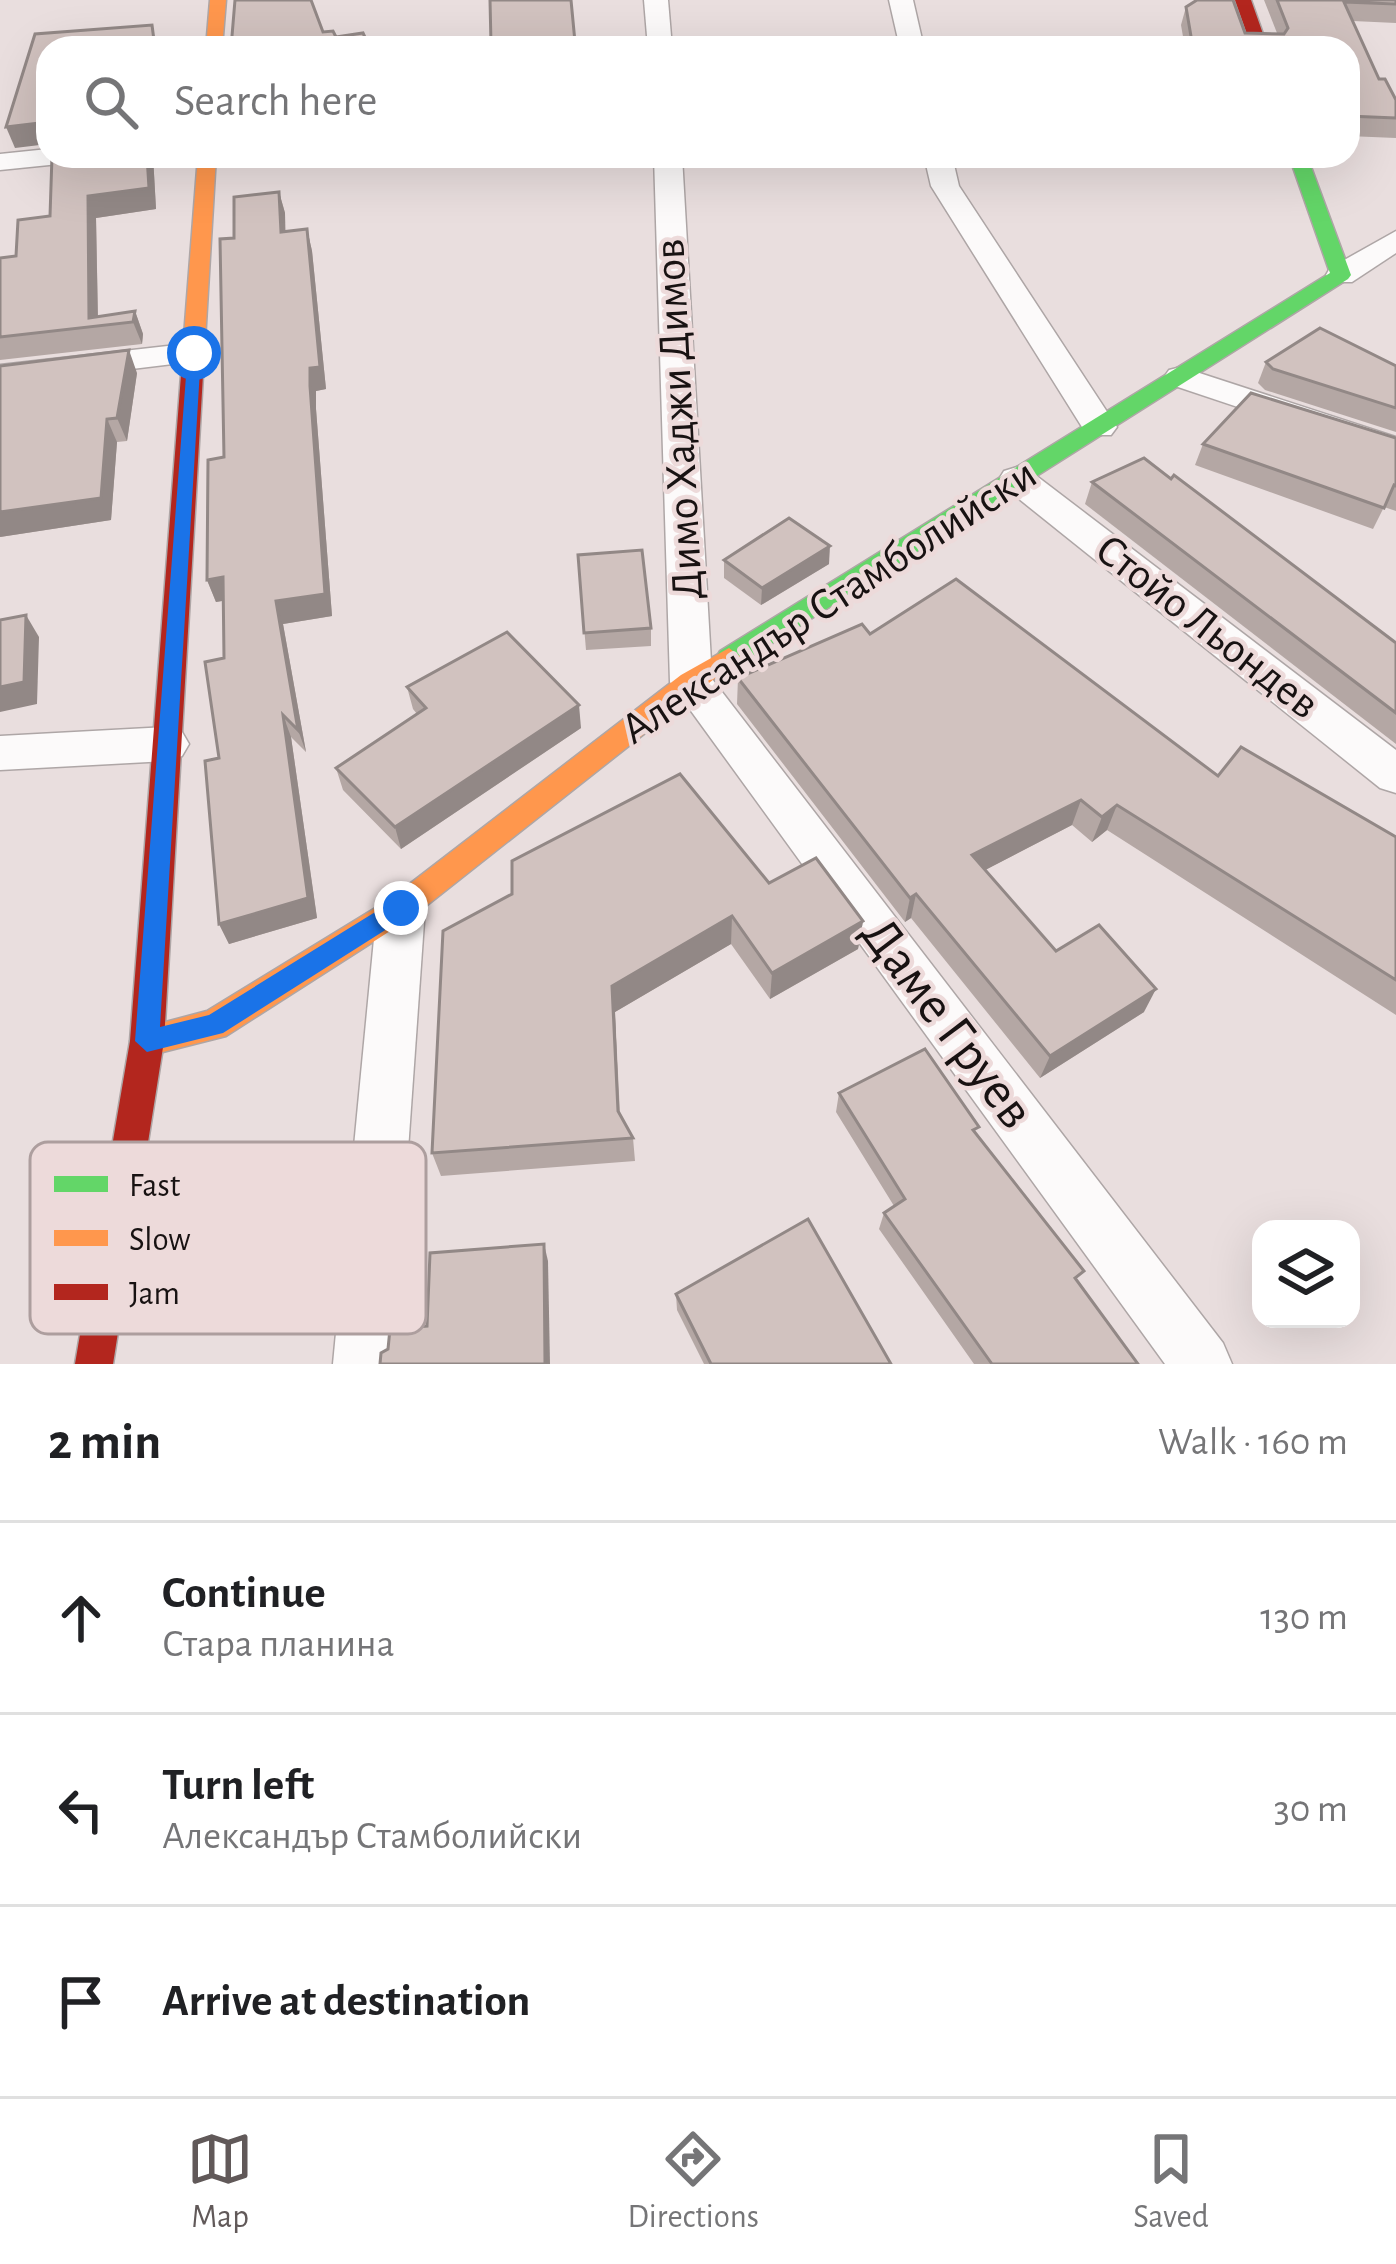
<!DOCTYPE html>
<html lang="en">
<head>
<meta charset="utf-8">
<style>
  :root { --surface:#fff; --page:#f2f2f2; --text:#202124; --muted:#757577; --line:#e0e0e0; --accent:#615959 }
  body { margin:0; font-family:"Alegreya Sans",sans-serif; background:var(--page); color:var(--text) }
  .controls { position:absolute; right:36px; bottom:36px; display:grid; overflow:hidden; border-radius:24px; box-shadow:0 12px 48px #0002 }
  .controls button { width:108px; height:108px; display:grid; place-items:center; padding:0; border:0; border-bottom:3px solid var(--line); background:var(--surface); color:var(--text); font:60px sans-serif }
  .stop { position:absolute; width:36px; height:36px; margin:-27px; border:9px solid #1a73e8; border-radius:50%; background:#fff }
  .stop.end { background:#1a73e8; border-color:#fff; box-shadow:0 3px 12px #0008 }
  .list { margin:0; padding:0; list-style:none }
  h2 { display:flex; justify-content:space-between; align-items:center; height:156px; margin:0; padding:0 48px; font-size:51px }
  h2 small { font-size:39px; font-weight:400; color:var(--muted) }
  .list li { display:grid; grid-template-columns:78px 1fr auto; gap:36px; align-items:center; box-sizing:border-box; height:192px; padding:0 48px; border-top:3px solid var(--line) }
  .list b { display:block; font-size:45px; white-space:nowrap }
  .list p { margin:0; font-size:39px; white-space:nowrap; color:var(--muted) }
  .list em { font-size:39px; font-style:normal; color:var(--muted) }
  .icon { flex:none; width:66px; height:66px; fill:none; stroke:currentColor; stroke-width:2; stroke-linecap:round; stroke-linejoin:round }
  .map { position:relative; flex:none; width:1396px; height:1364px; overflow:hidden }
  .search { position:absolute; background:var(--surface); box-shadow:0 12px 48px #0002; left:36px; right:36px; top:36px; height:132px; display:flex; align-items:center; gap:30px; box-sizing:border-box; padding:0 42px; border-radius:36px; color:var(--muted); font-size:45px }
  .sheet { height:732px; background:var(--surface) }
  nav { display:flex; justify-content:space-around; align-items:center; box-sizing:border-box; height:168px; border-top:3px solid var(--line); background:var(--surface); font-size:33px; color:var(--muted) }
  nav a { display:grid; justify-items:center; gap:6px }
  nav .on { color:var(--accent) }
  .map>svg:first-child { display:block }
  .lines { fill:none; stroke-linecap:round; stroke-linejoin:round }
  .street-casing { stroke:#aea6a6; stroke-width:3 }
  .fast-casing { stroke:#aea6a6; stroke-width:3 }
  .slow-casing { stroke:#aea6a6; stroke-width:3 }
  .jam-casing { stroke:#aea6a6; stroke-width:3 }
  .street { fill:#fcfafa; fill-rule:evenodd }
  .fast { fill:#63d668; fill-rule:evenodd }
  .slow { fill:#ff974d; fill-rule:evenodd }
  .jam { fill:#b3261e; fill-rule:evenodd }
  .wall { fill:#b4a7a4 }
  .shaded-wall { fill:#928886 }
  .building { fill:#d1c2bf; stroke:#928886; stroke-width:3 }
  .route { fill:#1a73e8 }
  .labels { text-anchor:middle; dominant-baseline:central; stroke-width:9; stroke-linejoin:round; paint-order:stroke }
  .street-label { font-size:45px; fill:#181212; stroke:#eddada }
  .near-street-label { font-size:54px; fill:#181212; stroke:#eddada }
  .key { fill:#eddada; stroke:#ad9e9e; stroke-width:3 }
  .key-label { font-size:33px; fill:#181212 }
</style>
</head>
<body>
<div class="map">
<svg width="1396" height="1364" viewBox="0 0 1396 1364">
  <rect width="100%" height="100%" fill="#e9dede"/>
  <g class="lines">
    <defs>
      <g id="street">
        <path d="M 644,0 L 668,0 L 672,48 L 648,48 Z"/>
        <path d="M 889,0 L 913,0 L 924,48 L 900,48 Z"/>
        <path d="M 48,149 L 48,156 L 73,156 L 59,164 L 0,170 L 0,154 Z"/>
        <path d="M 654,156 L 682,156 L 712,679 L 1223,1343 L 1232,1364 L 1165,1364 L 670,682 Z"/>
        <path d="M 924,156 L 952,156 L 959,186 L 1117,427 L 1111,435 L 1087,435 L 931,186 Z"/>
        <path d="M 1396,231 L 1396,253 L 1352,282 L 1330,282 L 1326,275 L 1330,268 Z"/>
        <path d="M 194,343 L 211,353 L 206,360 L 0,385 L 0,365 Z"/>
        <path d="M 1181,367 L 1396,437 L 1396,460 L 1169,384 L 1164,377 L 1169,370 Z"/>
        <path d="M 1017,467 L 1030,471 L 1396,750 L 1396,793 L 1380,788 L 1004,487 L 999,479 L 1004,471 Z"/>
        <path d="M 167,727 L 182,732 L 189,744 L 182,756 L 167,761 L 0,770 L 0,736 Z"/>
        <path d="M 401,887 L 418,893 L 425,908 L 393,1364 L 333,1364 L 377,908 L 384,893 Z"/>
      </g>
      <path id="fast" d="M 1289,156 L 1307,156 L 1351,275 L 1348,279 L 738,665 L 720,665 L 716,658 L 720,651 L 1330,273 Z"/>
      <g id="slow">
        <path d="M 210,0 L 226,0 L 222,48 L 206,48 Z"/>
        <path d="M 198,156 L 216,156 L 203,375 L 192,382 L 181,375 Z"/>
        <path d="M 729,648 L 742,658 L 701,689 L 412,917 L 226,1036 L 147,1056 L 135,1052 L 130,1041 L 135,1030 L 207,1011 L 390,899 L 681,675 Z"/>
      </g>
      <g id="jam">
        <path d="M 1235,0 L 1251,0 L 1268,48 L 1252,48 Z"/>
        <path d="M 192,368 L 203,375 L 164,1041 L 113,1364 L 75,1364 L 130,1041 L 181,375 Z"/>
      </g>
    </defs>
    <!-- street casing -->
    <use href="#street" class="street-casing"/>
    <!-- fast casing -->
    <use href="#fast" class="fast-casing"/>
    <!-- slow casing -->
    <use href="#slow" class="slow-casing"/>
    <!-- jam casing -->
    <use href="#jam" class="jam-casing"/>
    <!-- street -->
    <use href="#street" class="street"/>
    <!-- fast -->
    <use href="#fast" class="fast"/>
    <!-- slow -->
    <use href="#slow" class="slow"/>
    <!-- jam -->
    <use href="#jam" class="jam"/>
  </g>
  <!-- wall -->
  <g class="wall">
    <path d="M 490,0 L 571,0 L 575,48 L 491,48 Z"/>
    <path d="M 1264,0 L 1396,0 L 1396,23 L 1353,21 L 1379,79 L 1396,100 L 1396,138 L 1348,136 L 1348,48 L 1185,48 L 1181,25 L 1186,7 L 1245,33 L 1277,33 Z"/>
    <path d="M 52,156 L 153,156 L 156,209 L 96,218 L 98,317 L 135,311 L 143,334 L 142,344 L 0,360 L 0,258 L 16,256 L 50,216 Z"/>
    <path d="M 279,192 L 285,213 L 285,232 L 307,229 L 312,251 L 326,389 L 316,391 L 316,409 L 332,616 L 283,624 L 306,752 L 291,737 L 317,918 L 229,944 L 219,924 L 219,758 L 224,658 L 223,601 L 216,602 L 207,580 L 224,457 L 234,238 Z"/>
    <path d="M 1266,362 L 1396,366 L 1396,432 L 1265,390 L 1258,383 Z"/>
    <path d="M 137,373 L 127,441 L 117,442 L 111,520 L 0,537 Z"/>
    <path d="M 1396,438 L 1396,511 L 1384,507 L 1373,529 L 1195,465 L 1203,444 Z"/>
    <path d="M 1092,482 L 1396,643 L 1396,744 L 1085,504 Z"/>
    <path d="M 578,555 L 651,628 L 651,646 L 586,650 Z"/>
    <path d="M 724,560 L 829,564 L 761,605 L 724,578 Z"/>
    <path d="M 870,634 L 1218,776 L 1396,837 L 1396,1015 L 1107,830 L 1092,842 L 1072,825 L 985,870 L 1056,951 L 1144,1012 L 1040,1078 L 911,918 L 905,922 L 737,704 L 738,678 Z"/>
    <path d="M 407,687 L 581,728 L 401,849 L 343,790 L 336,768 L 417,714 L 413,709 Z"/>
    <path d="M 769,883 L 863,921 L 858,949 L 770,999 L 731,944 L 615,1012 L 620,1114 L 633,1138 L 635,1161 L 441,1176 L 432,1153 Z"/>
    <path d="M 839,1093 L 976,1134 L 1077,1281 L 1138,1364 L 974,1364 L 879,1229 L 884,1213 L 894,1206 L 836,1112 Z"/>
    <path d="M 676,1294 L 891,1364 L 704,1364 L 677,1310 Z"/>
  </g>
  <!-- shaded-wall -->
  <g class="shaded-wall">
    <path d="M 48,122 L 48,144 L 15,148 L 6,127 Z"/>
    <path d="M 147,156 L 153,156 L 156,209 L 96,218 L 98,326 L 89,318 L 88,196 Z"/>
    <path d="M 279,192 L 285,213 L 286,254 L 281,232 Z"/>
    <path d="M 307,229 L 312,251 L 326,389 L 316,391 L 316,409 L 332,616 L 283,624 L 306,752 L 298,730 L 276,601 L 310,386 Z"/>
    <path d="M 135,311 L 143,334 L 142,344 L 133,322 Z"/>
    <path d="M 129,350 L 137,373 L 127,441 L 117,418 Z"/>
    <path d="M 107,419 L 117,442 L 111,520 L 0,537 L 0,512 Z"/>
    <path d="M 830,546 L 829,564 L 761,605 L 762,588 Z"/>
    <path d="M 223,577 L 232,599 L 216,602 L 207,580 Z"/>
    <path d="M 26,615 L 39,637 L 37,704 L 0,712 L 0,687 Z"/>
    <path d="M 579,705 L 581,728 L 401,849 L 395,827 Z"/>
    <path d="M 283,715 L 291,737 L 317,918 L 229,944 L 219,924 Z"/>
    <path d="M 1081,800 L 1072,825 L 966,880 L 972,855 Z"/>
    <path d="M 1117,805 L 1107,830 L 1092,842 L 1102,817 Z"/>
    <path d="M 916,894 L 911,918 L 905,922 L 910,898 Z"/>
    <path d="M 732,916 L 731,944 L 615,1012 L 620,1135 L 612,986 Z"/>
    <path d="M 863,921 L 858,949 L 770,999 L 772,973 Z"/>
    <path d="M 1156,989 L 1144,1012 L 1040,1078 L 1050,1056 Z"/>
    <path d="M 544,1244 L 548,1261 L 550,1364 L 545,1364 Z"/>
  </g>
  <!-- building -->
  <g class="building">
    <path d="M 235,0 L 311,0 L 323,32 L 333,31 L 336,37 L 363,33 L 370,48 L 231,48 Z"/>
    <path d="M 490,0 L 571,0 L 575,42 L 564,42 L 565,48 L 517,48 L 516,42 L 491,44 Z"/>
    <path d="M 1197,0 L 1233,0 L 1245,33 L 1284,34 L 1288,28 L 1277,0 L 1396,0 L 1396,4 L 1344,2 L 1379,79 L 1385,79 L 1396,100 L 1396,118 L 1348,116 L 1348,48 L 1193,48 L 1186,7 Z"/>
    <path d="M 152,25 L 155,48 L 48,48 L 48,122 L 6,127 L 35,34 Z"/>
    <path d="M 52,156 L 147,156 L 149,188 L 88,196 L 89,318 L 135,311 L 133,322 L 0,337 L 0,258 L 16,256 L 18,220 L 50,216 Z"/>
    <path d="M 279,192 L 281,232 L 307,229 L 320,367 L 310,368 L 310,386 L 325,594 L 276,601 L 298,730 L 283,715 L 308,898 L 219,924 L 205,761 L 219,758 L 205,662 L 224,658 L 223,577 L 207,580 L 208,460 L 224,457 L 220,239 L 234,238 L 234,197 Z"/>
    <path d="M 1320,328 L 1396,366 L 1396,408 L 1273,369 L 1266,362 Z"/>
    <path d="M 129,350 L 117,418 L 107,419 L 101,498 L 0,512 L 0,366 Z"/>
    <path d="M 1251,393 L 1396,438 L 1396,486 L 1394,485 L 1384,508 L 1203,444 Z"/>
    <path d="M 1144,458 L 1171,479 L 1174,475 L 1396,643 L 1396,713 L 1092,482 Z"/>
    <path d="M 789,518 L 830,546 L 762,588 L 724,560 Z"/>
    <path d="M 642,550 L 651,628 L 584,633 L 578,555 Z"/>
    <path d="M 956,579 L 1218,776 L 1241,747 L 1396,837 L 1396,980 L 1117,805 L 1102,817 L 1081,800 L 972,855 L 1056,951 L 1099,925 L 1156,989 L 1050,1056 L 916,894 L 910,898 L 738,678 L 862,624 L 870,634 Z"/>
    <path d="M 26,615 L 24,682 L 0,687 L 0,620 Z"/>
    <path d="M 507,632 L 579,705 L 395,827 L 336,768 L 426,708 L 407,687 Z"/>
    <path d="M 680,774 L 769,883 L 816,858 L 863,921 L 772,973 L 732,916 L 612,986 L 618,1111 L 633,1138 L 432,1153 L 443,931 L 512,894 L 512,861 Z"/>
    <path d="M 925,1049 L 979,1127 L 973,1130 L 1084,1271 L 1075,1278 L 1138,1364 L 992,1364 L 884,1213 L 905,1199 L 839,1093 Z"/>
    <path d="M 808,1219 L 891,1364 L 711,1364 L 676,1294 Z"/>
    <path d="M 544,1244 L 545,1364 L 380,1364 L 381,1353 L 388,1349 L 390,1329 L 427,1326 L 430,1253 Z"/>
  </g>
  <!-- route -->
  <path class="route" d="M 188,350 L 201,353 L 160,1027 L 209,1015 L 393,901 L 409,901 L 412,908 L 409,915 L 223,1033 L 147,1052 L 135,1041 Z"/>
  <g class="labels">
    <!-- street labels -->
    <g class="street-label">
      <text transform="translate(679 419) rotate(-93)">Димо Хаджи Димов</text>
      <text transform="translate(829 602) rotate(-33)">Александър Стамболийски</text>
      <text transform="translate(1207 627) rotate(38)">Стойо Льондев</text>
    </g>
    <!-- near-street labels -->
    <g class="near-street-label">
      <text transform="translate(947 1023) rotate(53)">Даме Груев</text>
    </g>
  </g>
  <!-- legend -->
  <rect x="30" y="1142" width="396" height="192" rx="18" class="key"/>
  <rect x="54" y="1176" width="54" height="16" fill="#63d668"/>
  <rect x="54" y="1230" width="54" height="16" fill="#ff974d"/>
  <rect x="54" y="1284" width="54" height="16" fill="#b3261e"/>
  <g class="key-label">
    <text x="129" y="1196">Fast</text>
    <text x="129" y="1250">Slow</text>
    <text x="129" y="1304">Jam</text>
  </g>
</svg>
<div class="controls">
<button><svg class="icon" aria-label="layers" viewBox="0 0 24 24"><path d="M12 4l9 5-9 5-9-5zM3 14l9 5 9-5"/></svg></button>
</div>
<div class="stop" style="left:194px;top:353px"></div>
<div class="stop end" style="left:401px;top:908px"></div>
<div class="search"><svg class="icon" aria-label="search" viewBox="0 0 24 24"><circle cx="10" cy="10" r="6"/><path d="M15 15l6 6"/></svg>Search here</div>
</div>
<section class="sheet">
<h2>2 min<small>Walk · 160 m</small></h2>
<ul class="list">
<li><svg class="icon" aria-label="ahead" viewBox="0 0 24 24"><path d="M12 20V5M6 11l6-6 6 6"/></svg><div><b>Continue</b><p>Стара планина</p></div><em>130 m</em></li>
<li><svg class="icon" aria-label="left" viewBox="0 0 24 24"><path d="M17 20v-9H6M10 6l-5 5 5 5"/></svg><div><b>Turn left</b><p>Александър Стамболийски</p></div><em>30 m</em></li>
<li><svg class="icon" aria-label="arrive" viewBox="0 0 24 24"><path d="M6 21V4h12l-3 4 3 4H6"/></svg><div><b>Arrive at destination</b></div></li>
</ul>
</section>
<nav>
<a class="on"><svg class="icon" aria-label="map" viewBox="0 0 24 24"><path d="M3 6l6-2 6 2 6-2v14l-6 2-6-2-6 2zM9 4v14M15 6v14"/></svg>Map</a>
<a><svg class="icon" aria-label="directions" viewBox="0 0 24 24"><path d="M12 3l9 9-9 9-9-9zM9 14v-3h6M13 9l2 2-2 2"/></svg>Directions</a>
<a><svg class="icon" aria-label="saved" viewBox="0 0 24 24"><path d="M7 4h10v16l-5-4-5 4z"/></svg>Saved</a>
</nav>
</body>
</html>
